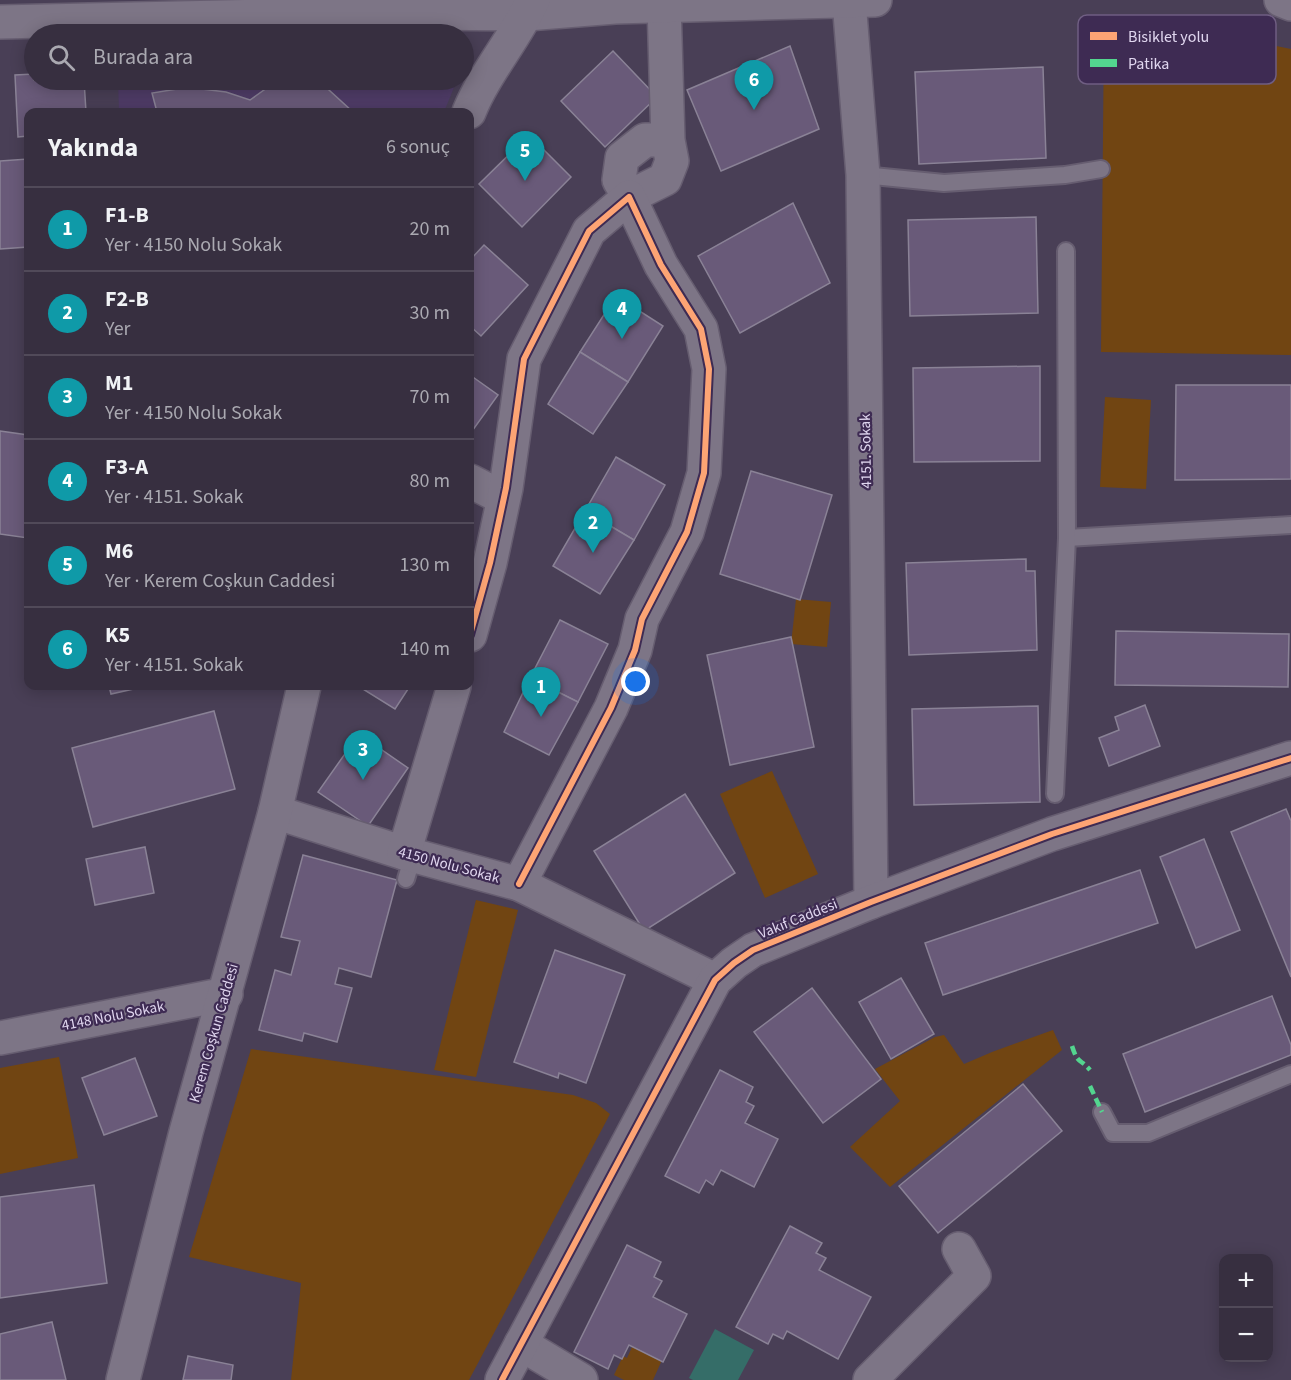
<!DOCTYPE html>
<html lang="tr">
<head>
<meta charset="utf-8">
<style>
  :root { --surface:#372f40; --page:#3e3747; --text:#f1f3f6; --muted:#aaa9b1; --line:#514a59; --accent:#aba1b9 }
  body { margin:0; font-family:"Source Sans 3",sans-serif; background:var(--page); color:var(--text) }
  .controls { position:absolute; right:18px; bottom:18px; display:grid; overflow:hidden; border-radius:12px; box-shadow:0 3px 15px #0003 }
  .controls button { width:54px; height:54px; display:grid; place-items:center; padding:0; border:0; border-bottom:2px solid var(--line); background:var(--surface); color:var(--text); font:30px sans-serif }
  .you { position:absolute; left:636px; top:682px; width:21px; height:21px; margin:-15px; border:4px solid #fff; border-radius:50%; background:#1a73e8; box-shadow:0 0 0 9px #1a73e833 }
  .badge { display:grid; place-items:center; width:39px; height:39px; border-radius:50%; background:var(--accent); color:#fff; font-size:20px; font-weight:700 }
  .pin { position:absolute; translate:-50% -50px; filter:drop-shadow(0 2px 3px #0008) }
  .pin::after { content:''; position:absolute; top:32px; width:21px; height:18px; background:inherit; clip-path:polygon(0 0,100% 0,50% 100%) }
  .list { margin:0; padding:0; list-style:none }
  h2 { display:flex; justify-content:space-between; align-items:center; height:78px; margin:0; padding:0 24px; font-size:26px }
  h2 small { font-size:20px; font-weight:400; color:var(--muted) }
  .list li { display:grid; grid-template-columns:39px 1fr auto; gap:18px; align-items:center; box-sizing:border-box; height:84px; padding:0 24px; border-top:2px solid var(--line) }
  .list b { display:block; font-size:22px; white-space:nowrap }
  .list p { margin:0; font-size:20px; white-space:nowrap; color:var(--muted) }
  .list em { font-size:20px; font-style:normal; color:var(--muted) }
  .icon { flex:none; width:33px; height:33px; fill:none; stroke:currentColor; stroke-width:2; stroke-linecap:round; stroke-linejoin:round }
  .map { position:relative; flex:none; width:1291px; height:1380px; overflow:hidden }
  .search { position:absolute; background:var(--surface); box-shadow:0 3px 15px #0003; left:24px; top:24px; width:450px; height:66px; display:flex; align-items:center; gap:15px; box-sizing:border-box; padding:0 21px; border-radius:33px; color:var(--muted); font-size:22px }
  .panel { position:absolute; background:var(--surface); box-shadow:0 3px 15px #0003; left:24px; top:108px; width:450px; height:582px; border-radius:12px }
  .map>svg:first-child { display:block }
  .built { fill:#4f3c67 }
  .green { fill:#714512 }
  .water { fill:#356d68 }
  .building { fill:#695a79; stroke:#8a8296; stroke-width:1.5 }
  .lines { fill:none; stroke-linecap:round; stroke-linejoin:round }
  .lane-casing { stroke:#665d70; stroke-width:20 }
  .street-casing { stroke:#665d70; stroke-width:36 }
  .secondary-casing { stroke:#665d70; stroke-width:36 }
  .lane { stroke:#7d7586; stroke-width:16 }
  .street { stroke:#7d7586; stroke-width:33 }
  .secondary { stroke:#7d7586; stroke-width:33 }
  .quiet { stroke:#53d58f; stroke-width:4.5; stroke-dasharray:9 4.5; stroke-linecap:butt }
  .cycleway-casing { stroke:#3e2b53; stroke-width:10 }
  .cycleway { stroke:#fda474; stroke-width:6 }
  .labels { text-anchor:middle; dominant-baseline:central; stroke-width:4.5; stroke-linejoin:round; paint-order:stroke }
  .street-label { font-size:15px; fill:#e0d6ef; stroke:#3e2b53 }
  .key { fill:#3e2b53; stroke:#6f5e82; stroke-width:1.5 }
  .key-label { font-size:16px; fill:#e0d6ef }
</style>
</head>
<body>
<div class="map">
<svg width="1291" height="1380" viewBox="0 0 1291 1380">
  <rect width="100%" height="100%" fill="#493f56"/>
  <!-- built -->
  <path class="built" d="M 118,80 L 457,80 L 444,112 L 119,112 Z"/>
  <!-- green -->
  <g class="green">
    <path d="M 1159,26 L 1197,30 L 1291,49 L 1291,355 L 1101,352 L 1104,27 Z"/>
    <path d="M 1105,397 L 1151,400 L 1146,489 L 1100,487 Z"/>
    <path d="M 796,599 L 831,602 L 827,647 L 791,644 Z"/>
    <path d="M 772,771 L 818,874 L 765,898 L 720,794 Z"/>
    <path d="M 476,900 L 518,910 L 476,1077 L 434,1070 Z"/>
    <path d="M 1053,1030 L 1062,1050 L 890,1187 L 850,1147 L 900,1101 L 875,1069 L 935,1037 L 944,1035 L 964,1064 L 992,1052 Z"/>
    <path d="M 251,1049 L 573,1095 L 596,1103 L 610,1114 L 469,1380 L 291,1380 L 301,1283 L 189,1257 Z"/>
    <path d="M 59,1057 L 78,1158 L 0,1174 L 0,1068 Z"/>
    <path d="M 632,1347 L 662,1360 L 653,1380 L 624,1380 L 614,1375 L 623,1356 L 627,1358 Z"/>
  </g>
  <!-- water -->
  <path class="water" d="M 715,1329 L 754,1350 L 738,1380 L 693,1380 L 689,1378 Z"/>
  <!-- building -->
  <g class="building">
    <path d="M 790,46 L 819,129 L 721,171 L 687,90 Z"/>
    <path d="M 613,51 L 657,97 L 605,147 L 561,101 Z"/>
    <path d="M 1043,67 L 1046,158 L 919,164 L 915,72 Z"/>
    <path d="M 34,74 L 34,80 L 84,80 L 86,112 L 28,112 L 28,136 L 18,137 L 15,75 Z"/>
    <path d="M 278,80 L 318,80 L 353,112 L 157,112 L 152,93 L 177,89 L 202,89 L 226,92 L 250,100 Z"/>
    <path d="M 529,135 L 571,177 L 522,227 L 479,184 Z"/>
    <path d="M 28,159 L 28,247 L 0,249 L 0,161 Z"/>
    <path d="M 793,203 L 830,283 L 740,333 L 698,256 Z"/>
    <path d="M 1036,217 L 1038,313 L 910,316 L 908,220 Z"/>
    <path d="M 484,245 L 528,285 L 481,336 L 470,326 L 470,260 Z"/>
    <path d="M 616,296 L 663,326 L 628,382 L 580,352 Z"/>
    <path d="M 580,352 L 628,382 L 593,434 L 548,404 Z"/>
    <path d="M 1040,366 L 1040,461 L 914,462 L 913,368 Z"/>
    <path d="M 470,375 L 498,395 L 470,434 Z"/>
    <path d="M 1176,385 L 1291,385 L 1291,479 L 1175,480 Z"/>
    <path d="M 0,431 L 28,435 L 28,538 L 0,534 Z"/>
    <path d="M 616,457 L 665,485 L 634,540 L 585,511 Z"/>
    <path d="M 751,471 L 832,495 L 800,600 L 720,574 Z"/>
    <path d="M 585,511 L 634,540 L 600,594 L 553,566 Z"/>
    <path d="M 1026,559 L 1026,571 L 1035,571 L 1037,650 L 909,655 L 906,563 Z"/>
    <path d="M 560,620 L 608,644 L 578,702 L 530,678 Z"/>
    <path d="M 1116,631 L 1289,634 L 1288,687 L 1115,685 Z"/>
    <path d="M 791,637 L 814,747 L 730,765 L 707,655 Z"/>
    <path d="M 530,678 L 578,702 L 549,755 L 504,732 Z"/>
    <path d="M 109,686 L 147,686 L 111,694 Z"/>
    <path d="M 358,686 L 410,686 L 395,709 Z"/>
    <path d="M 1145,705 L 1160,746 L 1109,766 L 1099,738 L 1119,730 L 1115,717 Z"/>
    <path d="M 1038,706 L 1040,802 L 914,805 L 912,709 Z"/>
    <path d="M 214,711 L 235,789 L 93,827 L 72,748 Z"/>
    <path d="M 359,734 L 408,768 L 368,826 L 318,792 Z"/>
    <path d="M 685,794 L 735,873 L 644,931 L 594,851 Z"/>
    <path d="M 1286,809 L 1291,821 L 1291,977 L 1231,832 Z"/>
    <path d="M 1204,839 L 1240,930 L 1196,948 L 1160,857 Z"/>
    <path d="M 145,847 L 154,893 L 95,905 L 86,859 Z"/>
    <path d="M 303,855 L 397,880 L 371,977 L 339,968 L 335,984 L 352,988 L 337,1042 L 304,1033 L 302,1041 L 259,1030 L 275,970 L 291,975 L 300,941 L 281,937 Z"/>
    <path d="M 1140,870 L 1158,923 L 943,995 L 925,943 Z"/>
    <path d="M 555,950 L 625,975 L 586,1083 L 559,1073 L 558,1078 L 514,1062 Z"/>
    <path d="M 901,978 L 934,1034 L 891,1059 L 859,1002 Z"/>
    <path d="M 812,988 L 881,1079 L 823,1123 L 754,1032 Z"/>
    <path d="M 1272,996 L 1291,1045 L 1291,1055 L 1145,1112 L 1123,1054 Z"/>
    <path d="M 135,1058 L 157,1116 L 104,1135 L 82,1078 Z"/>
    <path d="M 720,1070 L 753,1087 L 746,1102 L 754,1106 L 745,1123 L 778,1139 L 754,1187 L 721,1170 L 713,1185 L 706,1180 L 699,1193 L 665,1176 Z"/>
    <path d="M 1023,1084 L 1062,1131 L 938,1233 L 899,1186 Z"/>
    <path d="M 94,1185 L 107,1283 L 0,1298 L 0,1197 Z"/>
    <path d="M 790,1226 L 822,1243 L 816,1253 L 826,1258 L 819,1270 L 871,1297 L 838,1359 L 787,1331 L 783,1339 L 773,1334 L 768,1344 L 736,1327 Z"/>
    <path d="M 627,1245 L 661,1262 L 654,1277 L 662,1281 L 653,1297 L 687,1314 L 663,1362 L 629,1345 L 622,1359 L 614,1355 L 608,1369 L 574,1352 Z"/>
    <path d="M 52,1322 L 66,1380 L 0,1380 L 0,1334 Z"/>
    <path d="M 188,1356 L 233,1365 L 231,1380 L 183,1380 Z"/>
  </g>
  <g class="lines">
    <defs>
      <g id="lane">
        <path d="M 863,175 L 944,183 L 1065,175 L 1101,169"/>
        <path d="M 1067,538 L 1291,525"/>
        <path d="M 1055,794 L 1067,538 L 1066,251"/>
        <path d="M 406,879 L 413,856"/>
        <path d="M 1102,1112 L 1113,1133 L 1148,1133 L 1291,1074"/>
      </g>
      <g id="street">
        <path d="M 1281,0 L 1291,4"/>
        <path d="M 849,1 L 863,175 L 871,902"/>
        <path d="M 664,5 L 668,140 L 672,161 L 665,179 L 629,197 L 619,180 L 622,158 L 645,140 L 668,140"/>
        <path d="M 0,22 L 399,13 L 527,14 L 615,7 L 875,0"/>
        <path d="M 470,481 L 503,498"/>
        <path d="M 470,635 L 490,563 L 506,488 L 524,359 L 589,231 L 629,197 L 661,265 L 701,329 L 709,369 L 704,473 L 687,532 L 642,619 L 635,650 L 611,708 L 519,884"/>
        <path d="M 275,812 L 404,853 L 519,884 L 715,980"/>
        <path d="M 404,853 L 454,686"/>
        <path d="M 0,1038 L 226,994"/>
        <path d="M 521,1344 L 581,1380"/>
        <path d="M 502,1380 L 715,980 L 734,963 L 753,950 L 871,902 L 1052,834 L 1291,758"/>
        <path d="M 870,1380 L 974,1276 L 959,1249"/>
      </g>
      <g id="secondary">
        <path d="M 469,112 C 485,72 515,39 533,0"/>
        <path d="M 123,1380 L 186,1132 L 275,812 L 304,686"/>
      </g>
    </defs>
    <!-- lane casing -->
    <use href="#lane" class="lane-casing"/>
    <!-- street casing -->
    <use href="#street" class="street-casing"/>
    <!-- secondary casing -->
    <use href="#secondary" class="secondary-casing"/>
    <!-- lane -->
    <use href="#lane" class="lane"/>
    <!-- street -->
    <use href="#street" class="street"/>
    <!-- secondary -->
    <use href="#secondary" class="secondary"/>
    <!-- quiet -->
    <g class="quiet">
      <path d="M 1072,1046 C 1078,1065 1080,1058 1090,1070"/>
      <path d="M 1090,1086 L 1102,1112"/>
    </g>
    <defs>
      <g id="cycleway">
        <path d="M 470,635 L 490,563 L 506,488 L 524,359 L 589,231 L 629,197 L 661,265 L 701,329 L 709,369 L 704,473 L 687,532 L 642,619 L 635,650 L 611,708 L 519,884"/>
        <path d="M 502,1380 L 715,980 L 734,963 L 753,950 L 871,902 L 1052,834 L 1291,758"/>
      </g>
    </defs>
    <!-- cycleway casing -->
    <use href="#cycleway" class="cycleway-casing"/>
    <!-- cycleway -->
    <use href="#cycleway" class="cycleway"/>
  </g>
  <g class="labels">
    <!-- street labels -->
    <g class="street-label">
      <text transform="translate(866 451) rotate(-91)">4151. Sokak</text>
      <text transform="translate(449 865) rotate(15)">4150 Nolu Sokak</text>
      <text transform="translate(798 919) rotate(-22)">Vakıf Caddesi</text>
      <text transform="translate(113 1016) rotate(-11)">4148 Nolu Sokak</text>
      <text transform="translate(214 1033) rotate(-74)">Kerem Coşkun Caddesi</text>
    </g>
  </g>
  <!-- legend -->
  <rect x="1078" y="15" width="198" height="69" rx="9" class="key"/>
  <rect x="1090" y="32" width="27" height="8" fill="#fda474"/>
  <rect x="1090" y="59" width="27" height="8" fill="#53d58f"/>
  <g class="key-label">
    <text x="1128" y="42">Bisiklet yolu</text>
    <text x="1128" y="69">Patika</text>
  </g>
</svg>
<div class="controls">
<button>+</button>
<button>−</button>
</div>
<div class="you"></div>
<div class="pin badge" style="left:541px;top:717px;background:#0f9aa8">1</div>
<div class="pin badge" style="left:593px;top:553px;background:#0f9aa8">2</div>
<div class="pin badge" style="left:363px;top:780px;background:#0f9aa8">3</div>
<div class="pin badge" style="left:622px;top:339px;background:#0f9aa8">4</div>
<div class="pin badge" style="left:525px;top:181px;background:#0f9aa8">5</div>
<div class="pin badge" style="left:754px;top:110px;background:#0f9aa8">6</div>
<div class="search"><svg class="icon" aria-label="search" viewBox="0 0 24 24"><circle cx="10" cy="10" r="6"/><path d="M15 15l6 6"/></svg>Burada ara</div>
<section class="panel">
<h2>Yakında<small>6 sonuç</small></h2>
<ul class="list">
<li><span class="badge" style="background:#0f9aa8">1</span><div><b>F1-B</b><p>Yer · 4150 Nolu Sokak</p></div><em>20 m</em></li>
<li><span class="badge" style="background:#0f9aa8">2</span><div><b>F2-B</b><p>Yer</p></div><em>30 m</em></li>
<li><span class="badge" style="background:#0f9aa8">3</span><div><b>M1</b><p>Yer · 4150 Nolu Sokak</p></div><em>70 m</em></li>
<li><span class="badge" style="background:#0f9aa8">4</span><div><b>F3-A</b><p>Yer · 4151. Sokak</p></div><em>80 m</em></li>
<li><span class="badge" style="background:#0f9aa8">5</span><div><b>M6</b><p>Yer · Kerem Coşkun Caddesi</p></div><em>130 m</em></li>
<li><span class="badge" style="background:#0f9aa8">6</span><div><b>K5</b><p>Yer · 4151. Sokak</p></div><em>140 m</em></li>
</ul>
</section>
</div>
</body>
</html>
